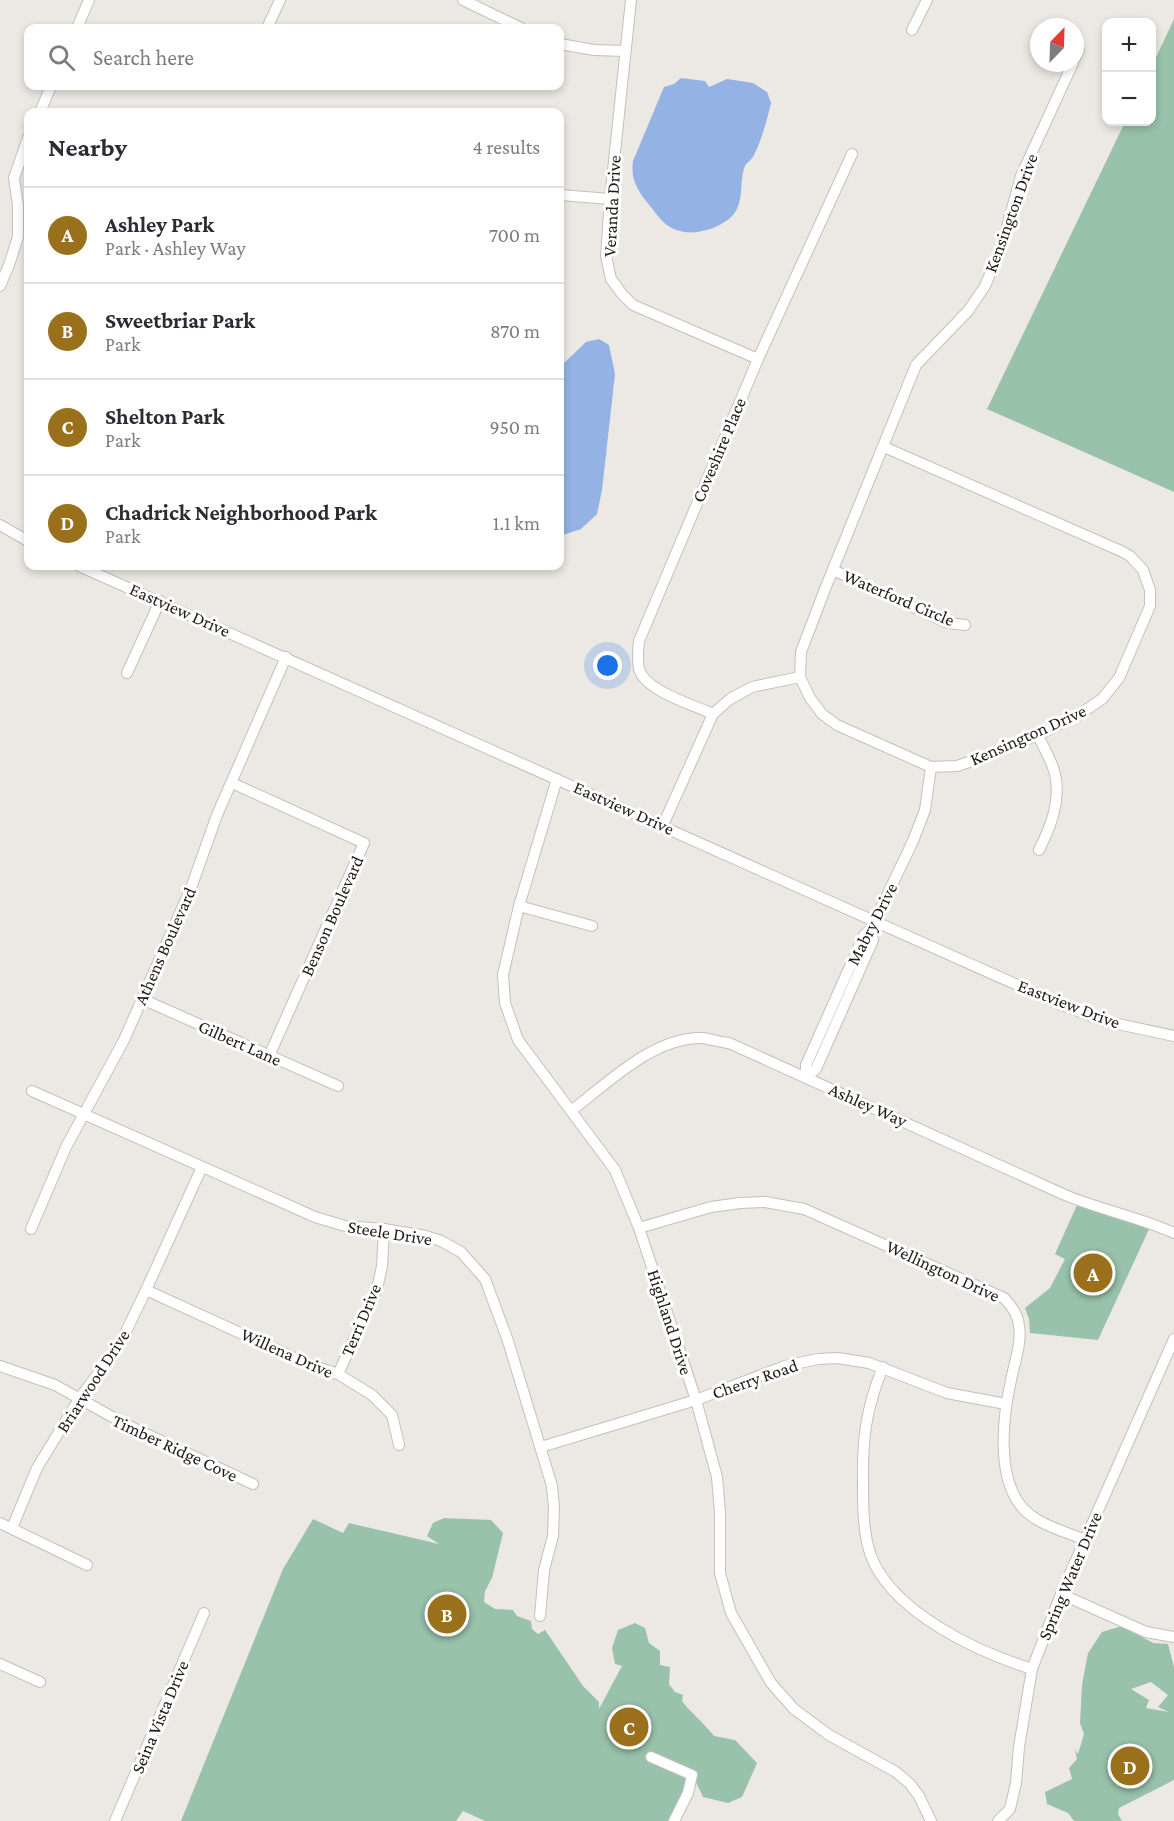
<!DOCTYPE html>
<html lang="en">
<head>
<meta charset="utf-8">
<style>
  :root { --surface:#fff; --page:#f7f7f7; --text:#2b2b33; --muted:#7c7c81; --line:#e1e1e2; --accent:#9a701d }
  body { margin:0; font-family:"Crimson Pro",serif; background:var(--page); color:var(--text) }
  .controls { position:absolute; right:18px; top:18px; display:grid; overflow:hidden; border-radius:12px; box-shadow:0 3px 9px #0003 }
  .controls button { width:54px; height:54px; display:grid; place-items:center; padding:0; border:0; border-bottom:2px solid var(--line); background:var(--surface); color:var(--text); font:30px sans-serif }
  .compass { position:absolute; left:1030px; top:18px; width:54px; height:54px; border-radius:50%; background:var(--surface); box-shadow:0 3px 9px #0003; rotate:23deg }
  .you { position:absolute; left:608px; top:666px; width:21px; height:21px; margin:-15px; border:4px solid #fff; border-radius:50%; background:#1a73e8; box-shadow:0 0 0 9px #1a73e833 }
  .badge { display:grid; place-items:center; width:39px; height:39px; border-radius:50%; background:var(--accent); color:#fff; font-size:20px; font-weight:700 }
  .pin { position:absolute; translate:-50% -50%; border:3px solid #fff; box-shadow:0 2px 6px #0006 }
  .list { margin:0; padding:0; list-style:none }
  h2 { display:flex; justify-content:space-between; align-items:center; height:78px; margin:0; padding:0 24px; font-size:26px }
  h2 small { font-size:20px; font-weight:400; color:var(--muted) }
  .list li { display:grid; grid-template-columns:39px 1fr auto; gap:18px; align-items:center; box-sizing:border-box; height:96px; padding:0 24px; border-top:2px solid var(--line) }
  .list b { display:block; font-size:22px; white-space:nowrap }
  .list p { margin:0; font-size:20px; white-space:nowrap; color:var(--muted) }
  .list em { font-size:20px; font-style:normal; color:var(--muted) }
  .icon { flex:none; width:33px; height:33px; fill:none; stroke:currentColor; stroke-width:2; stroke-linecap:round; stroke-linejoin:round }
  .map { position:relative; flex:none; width:1174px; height:1821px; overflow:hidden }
  .search { position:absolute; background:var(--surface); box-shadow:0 3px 9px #0003; left:24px; top:24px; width:540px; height:66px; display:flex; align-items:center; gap:15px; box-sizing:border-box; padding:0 21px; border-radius:12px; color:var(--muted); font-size:22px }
  .panel { position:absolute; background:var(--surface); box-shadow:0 3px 9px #0003; left:24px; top:108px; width:540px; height:462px; border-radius:12px }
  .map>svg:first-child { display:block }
  .green { fill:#99c2ab; fill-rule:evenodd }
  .water { fill:#94b2e3 }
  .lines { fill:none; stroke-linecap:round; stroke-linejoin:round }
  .minor-casing { stroke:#c4c0bc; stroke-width:12 }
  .minor { stroke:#fff; stroke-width:10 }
  .labels { text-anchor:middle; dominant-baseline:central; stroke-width:6; stroke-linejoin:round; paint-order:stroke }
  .street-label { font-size:18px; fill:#1c1b19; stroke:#fff }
</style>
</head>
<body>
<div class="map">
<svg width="1174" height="1821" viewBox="0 0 1174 1821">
  <rect width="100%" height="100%" fill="#ece8e4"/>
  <!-- green -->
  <g class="green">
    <path d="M 1174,19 L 1174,492 L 987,409 L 1125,122 L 1152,122 L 1152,66 Z"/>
    <path d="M 1077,1205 L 1150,1227 L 1098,1340 L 1030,1333 L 1029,1319 L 1025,1308 L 1050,1288 L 1065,1259 L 1055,1254 Z"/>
    <path d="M 444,1518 L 491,1520 L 503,1533 L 492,1578 L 485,1591 L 484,1602 L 495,1609 L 513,1610 L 517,1616 L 531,1621 L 532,1629 L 538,1634 L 545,1630 L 583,1686 L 599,1702 L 599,1709 L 622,1666 L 615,1664 L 612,1648 L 618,1630 L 635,1623 L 645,1628 L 649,1643 L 660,1651 L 660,1665 L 670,1667 L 669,1684 L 675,1692 L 683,1695 L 682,1701 C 692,1714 704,1723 714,1736 L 735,1740 L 757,1763 L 742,1797 L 728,1803 L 703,1797 L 694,1778 L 669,1821 L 485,1821 L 463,1811 L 456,1821 L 181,1821 L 283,1569 L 313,1519 L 343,1533 L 349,1523 L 439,1544 L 427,1536 L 433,1523 Z"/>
    <path d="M 1122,1626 L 1153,1643 L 1168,1644 L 1174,1667 L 1174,1780 L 1119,1808 L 1118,1814 L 1122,1821 L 1074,1821 L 1068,1813 L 1047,1804 L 1045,1792 L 1072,1779 L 1069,1768 L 1077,1759 L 1075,1750 L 1078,1754 L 1084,1734 L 1080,1723 L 1082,1685 L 1088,1653 L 1102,1632 ZM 1151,1682 L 1168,1695 L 1158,1707 L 1169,1712 L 1146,1708 L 1149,1700 L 1131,1689 Z"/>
  </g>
  <!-- water -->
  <g class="water">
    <path d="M 681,78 L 705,81 L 709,87 L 727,79 L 753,83 L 767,92 L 771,103 C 767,120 762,139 754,155 C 752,160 747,162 745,166 C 738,183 746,204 730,218 C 716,230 691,237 674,229 C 664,225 657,215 651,207 C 639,193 630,180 633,161 L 664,87 L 674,84 Z"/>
    <path d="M 599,339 L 609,345 L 615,374 L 602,490 L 597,514 L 581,529 L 560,536 L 560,367 L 586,342 Z"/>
  </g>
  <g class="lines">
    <defs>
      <g id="minor">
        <path d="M 463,0 L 521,28"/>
        <path d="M 631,0 L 610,199 L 606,256 L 611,279 L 622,294 L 633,305 L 758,359"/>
        <path d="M 77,28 L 89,0"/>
        <path d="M 267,28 L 280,0"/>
        <path d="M 912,30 L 927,0"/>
        <path d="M 560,44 L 594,50 L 625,51"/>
        <path d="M 1075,58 L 1079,50"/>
        <path d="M 40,112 L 51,86"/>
        <path d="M 560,195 L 610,199"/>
        <path d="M 0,286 L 9,265 L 18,237 L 18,205 L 14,178 L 28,138"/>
        <path d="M 884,447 L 1121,551 L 1130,556 L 1143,570 L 1150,590 L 1150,606 L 1119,678 L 1102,699 L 1080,714 L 1038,735 L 975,760 L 957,766 L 931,767 L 837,725 L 822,714 L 810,698 L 800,677 L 801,652 L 825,589 L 916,365 L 968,311 L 985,286 L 1001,248 L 1021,176 L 1073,63"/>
        <path d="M 0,525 L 28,541"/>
        <path d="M 79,566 L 1062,1005 L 1104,1021 L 1174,1036"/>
        <path d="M 833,570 L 948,623 L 965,625"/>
        <path d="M 127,673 L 160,601"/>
        <path d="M 713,714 C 694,705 645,691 639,669 C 637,660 638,651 639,641 L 758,359 L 852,154"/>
        <path d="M 1038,735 C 1043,747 1052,761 1055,774 C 1061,801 1051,826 1039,850"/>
        <path d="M 557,779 L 519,906 L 503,975 L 505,1003 L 518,1040 L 615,1170 L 639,1228 L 696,1400 L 717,1477 L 720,1512 L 720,1573 L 731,1613 L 771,1683 L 794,1709 L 829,1735 L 896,1772 L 910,1784 L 919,1796 L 931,1821"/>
        <path d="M 232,783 L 364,843 L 269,1056"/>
        <path d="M 663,825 L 713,714 L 730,699 L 752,687 L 800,677"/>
        <path d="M 519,906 L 592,926"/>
        <path d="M 142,999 L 338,1086"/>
        <path d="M 806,1078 L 806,1065 L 864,935 L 871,929 L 913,841 L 925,810 L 931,767"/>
        <path d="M 806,1078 L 816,1069 L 873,940 L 871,929"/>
        <path d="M 32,1091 L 315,1217 L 345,1226 L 384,1229 L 426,1236 L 441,1241 L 461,1252 L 485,1279 L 508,1341 L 552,1486 L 554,1508 L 553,1536 L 544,1570 L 540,1616"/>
        <path d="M 571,1111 C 608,1083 653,1037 702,1038 C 710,1039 720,1042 729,1043 L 1065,1195 C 1101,1210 1139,1217 1174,1233"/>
        <path d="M 639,1228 L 711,1207 L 740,1203 L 765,1202 L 804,1209 L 1004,1298 C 1012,1306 1018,1314 1019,1326 C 1022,1343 1014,1364 1011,1380 C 1003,1416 996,1475 1021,1506 C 1035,1524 1064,1531 1085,1540"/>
        <path d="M 31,1229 L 66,1147 L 124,1040 L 191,888 L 217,815 L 286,657"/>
        <path d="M 146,1290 L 308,1364 L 338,1374 L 372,1395 L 392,1415 L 399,1445"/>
        <path d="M 0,1366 L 55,1385 L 125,1424 L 253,1484"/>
        <path d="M 883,1367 C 866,1408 862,1440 863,1484 C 863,1507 863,1534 871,1556 C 893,1613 978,1652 1032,1669"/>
        <path d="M 338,1374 L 377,1289 L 382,1266 L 384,1229"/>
        <path d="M 541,1447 L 696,1400 L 785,1366 L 818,1359 L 838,1358 L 869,1363 L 947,1393 L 1006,1404"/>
        <path d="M 0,1523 L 87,1565"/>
        <path d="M 12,1528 L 37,1468 L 79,1399 L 120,1344 L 146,1290 L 202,1167"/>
        <path d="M 1061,1594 L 1146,1632 L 1174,1637"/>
        <path d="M 0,1664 L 40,1682"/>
        <path d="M 651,1757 L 692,1775 L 688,1793 L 674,1821"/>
        <path d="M 115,1821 L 204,1613"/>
        <path d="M 998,1821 L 1010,1809 L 1016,1783 L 1019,1747 L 1032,1669 L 1061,1594 L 1174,1339"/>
      </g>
    </defs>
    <!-- minor casing -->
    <use href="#minor" class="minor-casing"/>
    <!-- minor -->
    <use href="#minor" class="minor"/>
  </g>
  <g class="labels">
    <!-- street labels -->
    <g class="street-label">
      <text transform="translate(612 206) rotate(-87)">Veranda Drive</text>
      <text transform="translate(1011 213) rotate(-70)">Kensington Drive</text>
      <text transform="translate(719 450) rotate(-67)">Coveshire Place</text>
      <text transform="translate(899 598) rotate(23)">Waterford Circle</text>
      <text transform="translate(180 610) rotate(24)">Eastview Drive</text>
      <text transform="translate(1028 735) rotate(-24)">Kensington Drive</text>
      <text transform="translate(624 808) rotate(24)">Eastview Drive</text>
      <text transform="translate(332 916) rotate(-66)">Benson Boulevard</text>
      <text transform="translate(872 924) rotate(-63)">Mabry Drive</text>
      <text transform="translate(165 946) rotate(-66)">Athens Boulevard</text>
      <text transform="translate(1069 1004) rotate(21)">Eastview Drive</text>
      <text transform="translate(240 1043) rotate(24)">Gilbert Lane</text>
      <text transform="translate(868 1105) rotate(24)">Ashley Way</text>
      <text transform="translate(390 1233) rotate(9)">Steele Drive</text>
      <text transform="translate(943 1271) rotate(25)">Wellington Drive</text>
      <text transform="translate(361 1320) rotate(-67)">Terri Drive</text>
      <text transform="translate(670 1322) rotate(72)">Highland Drive</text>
      <text transform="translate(287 1353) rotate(24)">Willena Drive</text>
      <text transform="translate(755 1379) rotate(-19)">Cherry Road</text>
      <text transform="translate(93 1381) rotate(-57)">Briarwood Drive</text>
      <text transform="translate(175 1448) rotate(25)">Timber Ridge Cove</text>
      <text transform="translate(1070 1576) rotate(-67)">Spring Water Drive</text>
      <text transform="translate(160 1717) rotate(-67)">Seina Vista Drive</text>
    </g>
  </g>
</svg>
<div class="controls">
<button>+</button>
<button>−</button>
</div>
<svg class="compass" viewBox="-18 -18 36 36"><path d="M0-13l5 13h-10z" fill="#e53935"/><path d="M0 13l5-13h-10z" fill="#7c7c81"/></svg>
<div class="you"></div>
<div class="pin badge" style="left:1093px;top:1273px">A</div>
<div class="pin badge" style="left:447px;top:1614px">B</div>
<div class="pin badge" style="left:629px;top:1727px">C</div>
<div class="pin badge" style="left:1130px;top:1766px">D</div>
<div class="search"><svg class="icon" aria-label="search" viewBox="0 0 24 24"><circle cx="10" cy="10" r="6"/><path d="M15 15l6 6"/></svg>Search here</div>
<section class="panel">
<h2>Nearby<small>4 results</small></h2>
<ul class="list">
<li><span class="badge">A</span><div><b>Ashley Park</b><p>Park · Ashley Way</p></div><em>700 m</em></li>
<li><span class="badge">B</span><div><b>Sweetbriar Park</b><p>Park</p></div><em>870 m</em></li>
<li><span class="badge">C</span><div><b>Shelton Park</b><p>Park</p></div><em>950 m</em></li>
<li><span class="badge">D</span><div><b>Chadrick Neighborhood Park</b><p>Park</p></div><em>1.1 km</em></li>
</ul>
</section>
</div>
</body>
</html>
